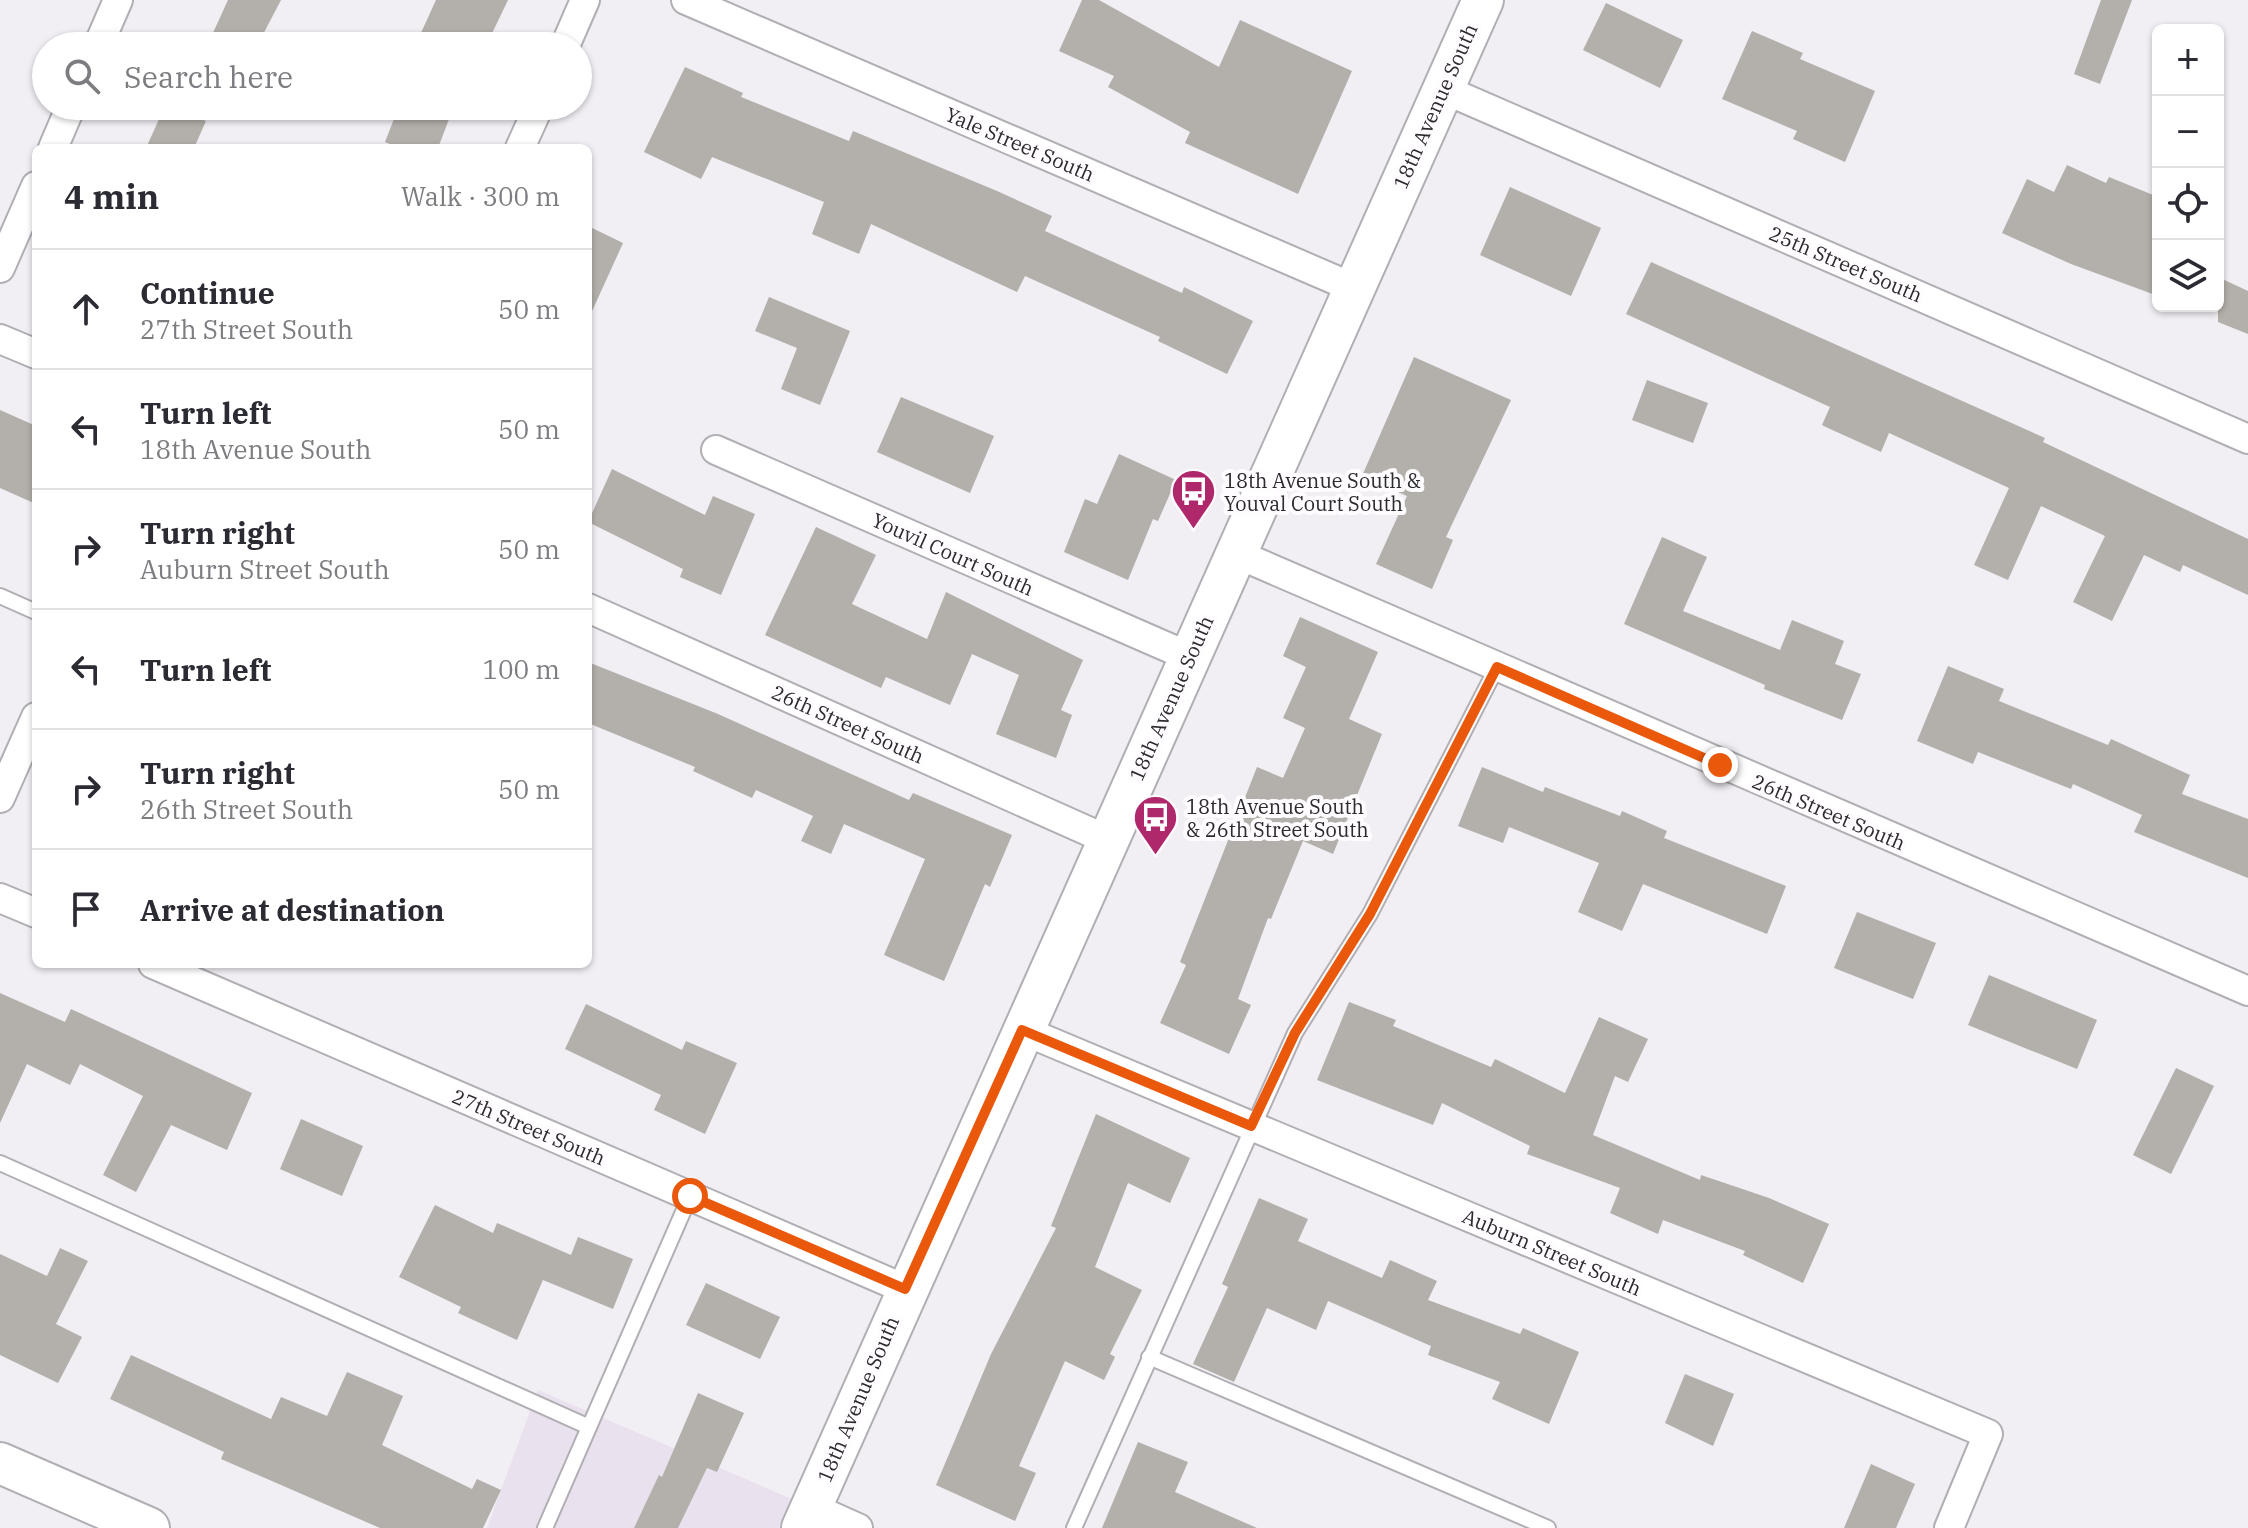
<!DOCTYPE html>
<html lang="en">
<head>
<meta charset="utf-8">
<style>
  :root { --surface:#fff; --page:#f2f2f3; --text:#2b2b33; --muted:#7c7c81; --line:#e1e1e2 }
  body { margin:0; font-family:"IBM Plex Serif",serif; background:var(--page); color:var(--text) }
  .controls { position:absolute; right:24px; top:24px; display:grid; overflow:hidden; border-radius:12px; box-shadow:0 2px 6px #0004 }
  .controls button { width:72px; height:72px; display:grid; place-items:center; padding:0; border:0; border-bottom:2px solid var(--line); background:var(--surface); color:var(--text); font:40px sans-serif }
  .stop { position:absolute; width:24px; height:24px; margin:-18px; border:6px solid #ea580c; border-radius:50%; background:#fff }
  .stop.end { background:#ea580c; border-color:#fff; box-shadow:0 2px 8px #0008 }
  .list { margin:0; padding:0; list-style:none }
  h2 { display:flex; justify-content:space-between; align-items:center; height:104px; margin:0; padding:0 32px; font-size:34px }
  h2 small { font-size:26px; font-weight:400; color:var(--muted) }
  .list li { display:grid; grid-template-columns:52px 1fr auto; gap:24px; align-items:center; box-sizing:border-box; height:120px; padding:0 32px; border-top:2px solid var(--line) }
  .list b { display:block; font-size:30px; white-space:nowrap }
  .list p { margin:0; font-size:26px; white-space:nowrap; color:var(--muted) }
  .list em { font-size:26px; font-style:normal; color:var(--muted) }
  .icon { flex:none; width:44px; height:44px; fill:none; stroke:currentColor; stroke-width:2; stroke-linecap:round; stroke-linejoin:round }
  .map { position:relative; flex:none; width:2248px; height:1528px; overflow:hidden }
  .search { position:absolute; background:var(--surface); box-shadow:0 2px 6px #0004; left:32px; top:32px; width:560px; height:88px; display:flex; align-items:center; gap:20px; box-sizing:border-box; padding:0 28px; border-radius:44px; color:var(--muted); font-size:30px }
  .panel { position:absolute; background:var(--surface); box-shadow:0 2px 6px #0004; left:32px; top:144px; width:560px; height:824px; border-radius:12px }
  .map>svg:first-child { display:block }
  .built { fill:#e9e1ee }
  .building { fill:#b3afaa }
  .lines { fill:none; stroke-linecap:round; stroke-linejoin:round }
  .lane-casing { stroke:#b1aeb4; stroke-width:18 }
  .street-casing { stroke:#b1aeb4; stroke-width:32 }
  .secondary-casing { stroke:#b1aeb4; stroke-width:44 }
  .lane { stroke:#fff; stroke-width:14 }
  .street { stroke:#fff; stroke-width:28 }
  .secondary { stroke:#fff; stroke-width:40 }
  .route { stroke:#ea580c; stroke-width:10 }
  .labels { text-anchor:middle; dominant-baseline:central; stroke-width:8; stroke-linejoin:round; paint-order:stroke }
  .street-label { font-size:20px; fill:#2b2a2c; stroke:#fefcff }
  .poi-label { font-size:20px; fill:#2b2a2c; stroke:#fefcff; text-anchor:start }
</style>
</head>
<body>
<div class="map">
<svg width="2248" height="1528" viewBox="0 0 2248 1528">
  <rect width="100%" height="100%" fill="#f1eef4"/>
  <!-- built -->
  <path class="built" d="M 538,1390 L 792,1499 L 779,1528 L 487,1528 Z"/>
  <!-- building -->
  <g class="building">
    <path d="M 228,0 L 281,0 L 257,46 L 207,46 Z"/>
    <path d="M 436,0 L 508,0 L 486,46 L 415,46 Z"/>
    <path d="M 1082,0 L 1099,0 L 1219,67 L 1240,20 L 1352,71 L 1298,194 L 1185,143 L 1190,132 L 1108,87 L 1114,76 L 1059,51 Z"/>
    <path d="M 2101,0 L 2132,0 L 2100,84 L 2074,74 Z"/>
    <path d="M 1606,3 L 1683,40 L 1660,88 L 1583,50 Z"/>
    <path d="M 1752,31 L 1803,53 L 1800,59 L 1875,91 L 1845,162 L 1793,139 L 1797,131 L 1722,99 Z"/>
    <path d="M 685,67 L 743,93 L 741,97 L 849,141 L 853,131 L 997,191 L 1052,216 L 1045,231 L 1182,293 L 1184,287 L 1253,321 L 1227,374 L 1158,341 L 1160,337 L 1025,276 L 1017,292 L 871,224 L 859,254 L 812,234 L 824,202 L 712,157 L 701,179 L 644,152 Z"/>
    <path d="M 165,106 L 206,121 L 194,148 L 146,148 Z"/>
    <path d="M 399,106 L 454,106 L 438,148 L 400,148 L 385,142 Z"/>
    <path d="M 2067,165 L 2106,183 L 2109,177 L 2158,197 L 2158,296 L 2071,264 L 2002,233 L 2027,179 L 2054,192 Z"/>
    <path d="M 1510,187 L 1601,228 L 1571,296 L 1480,255 Z"/>
    <path d="M 588,226 L 623,243 L 588,320 Z"/>
    <path d="M 1651,262 L 2045,438 L 2043,442 L 2248,539 L 2248,595 L 2183,565 L 2180,572 L 2144,555 L 2112,621 L 2073,602 L 2105,536 L 2041,506 L 2008,580 L 1974,565 L 2009,488 L 1889,433 L 1881,452 L 1828,428 L 1822,425 L 1830,407 L 1626,314 Z"/>
    <path d="M 2218,277 L 2248,291 L 2248,334 L 2218,322 Z"/>
    <path d="M 769,297 L 850,331 L 820,405 L 781,389 L 797,348 L 755,331 Z"/>
    <path d="M 1414,357 L 1511,400 L 1446,537 L 1453,540 L 1432,589 L 1376,564 L 1407,496 L 1362,476 Z"/>
    <path d="M 1647,380 L 1708,403 L 1693,443 L 1632,420 Z"/>
    <path d="M 901,397 L 994,436 L 970,493 L 877,452 Z"/>
    <path d="M 0,410 L 36,426 L 36,504 L 0,488 Z"/>
    <path d="M 1119,454 L 1176,480 L 1158,521 L 1153,519 L 1128,580 L 1064,552 L 1085,499 L 1097,504 Z"/>
    <path d="M 612,469 L 705,515 L 713,496 L 755,514 L 721,595 L 680,577 L 683,569 L 588,522 Z"/>
    <path d="M 816,527 L 876,555 L 852,604 L 927,639 L 946,592 L 1083,660 L 1061,710 L 1072,715 L 1056,758 L 996,734 L 1019,675 L 972,654 L 950,705 L 886,677 L 881,688 L 765,635 Z"/>
    <path d="M 1662,537 L 1707,557 L 1683,611 L 1780,650 L 1792,620 L 1844,641 L 1835,664 L 1861,674 L 1842,720 L 1764,689 L 1765,685 L 1624,624 Z"/>
    <path d="M 1300,617 L 1378,652 L 1349,719 L 1382,734 L 1333,854 L 1303,841 L 1271,919 L 1268,918 L 1238,999 L 1251,1005 L 1229,1054 L 1160,1023 L 1186,965 L 1180,962 L 1257,767 L 1283,778 L 1305,728 L 1283,718 L 1306,667 L 1283,656 Z"/>
    <path d="M 588,662 L 718,714 L 909,800 L 913,793 L 1012,835 L 990,887 L 985,884 L 944,981 L 884,955 L 925,859 L 844,824 L 831,854 L 801,841 L 813,816 L 756,790 L 752,798 L 693,771 L 695,767 L 588,723 Z"/>
    <path d="M 1948,666 L 2004,689 L 1999,701 L 2108,745 L 2111,739 L 2190,775 L 2182,794 L 2248,819 L 2248,878 L 2134,832 L 2142,815 L 2073,784 L 2071,789 L 1978,752 L 1973,764 L 1917,741 Z"/>
    <path d="M 1482,767 L 1543,792 L 1545,787 L 1620,816 L 1622,811 L 1667,831 L 1664,838 L 1786,886 L 1767,934 L 1643,884 L 1622,931 L 1578,912 L 1599,863 L 1509,827 L 1503,843 L 1458,826 Z"/>
    <path d="M 1857,912 L 1936,943 L 1913,999 L 1834,968 Z"/>
    <path d="M 1989,975 L 2097,1020 L 2077,1069 L 1968,1025 Z"/>
    <path d="M 0,993 L 65,1022 L 71,1009 L 252,1093 L 227,1150 L 171,1125 L 136,1192 L 103,1175 L 143,1096 L 80,1064 L 70,1085 L 27,1064 L 0,1123 Z"/>
    <path d="M 1349,1002 L 1396,1020 L 1393,1026 L 1491,1067 L 1495,1059 L 1565,1093 L 1599,1017 L 1648,1039 L 1628,1082 L 1615,1076 L 1593,1135 L 1700,1180 L 1701,1175 L 1769,1198 L 1829,1224 L 1803,1283 L 1743,1255 L 1745,1251 L 1663,1220 L 1658,1234 L 1610,1213 L 1620,1188 L 1527,1154 L 1530,1146 L 1442,1103 L 1433,1125 L 1317,1080 Z"/>
    <path d="M 586,1004 L 682,1050 L 686,1041 L 737,1063 L 705,1134 L 654,1110 L 661,1095 L 565,1049 Z"/>
    <path d="M 2176,1068 L 2214,1086 L 2171,1174 L 2133,1155 Z"/>
    <path d="M 1096,1114 L 1190,1158 L 1170,1203 L 1128,1183 L 1095,1267 L 1142,1290 L 1110,1354 L 1115,1357 L 1104,1380 L 1065,1361 L 1019,1466 L 1036,1473 L 1015,1521 L 936,1485 L 991,1354 L 1056,1228 L 1051,1226 Z"/>
    <path d="M 301,1119 L 363,1146 L 342,1196 L 280,1169 Z"/>
    <path d="M 1259,1198 L 1308,1219 L 1298,1241 L 1382,1278 L 1390,1260 L 1437,1281 L 1428,1300 L 1520,1334 L 1523,1328 L 1579,1352 L 1549,1424 L 1492,1399 L 1500,1382 L 1428,1355 L 1431,1346 L 1328,1301 L 1316,1330 L 1267,1308 L 1234,1382 L 1193,1364 L 1228,1287 L 1222,1284 Z"/>
    <path d="M 435,1205 L 493,1233 L 497,1223 L 571,1255 L 578,1237 L 633,1259 L 613,1309 L 543,1280 L 517,1340 L 458,1313 L 461,1307 L 399,1277 Z"/>
    <path d="M 60,1248 L 88,1261 L 56,1324 L 82,1337 L 58,1383 L 0,1355 L 0,1254 L 47,1276 Z"/>
    <path d="M 706,1283 L 780,1317 L 760,1359 L 686,1325 Z"/>
    <path d="M 131,1355 L 271,1419 L 281,1397 L 327,1416 L 347,1372 L 403,1396 L 382,1445 L 472,1489 L 477,1479 L 501,1490 L 483,1528 L 380,1528 L 221,1459 L 224,1452 L 110,1399 Z"/>
    <path d="M 1685,1374 L 1734,1394 L 1713,1446 L 1665,1423 Z"/>
    <path d="M 698,1393 L 744,1413 L 717,1472 L 707,1468 L 678,1528 L 634,1528 L 659,1475 L 662,1477 Z"/>
    <path d="M 1138,1442 L 1188,1462 L 1175,1492 L 1257,1528 L 1102,1528 Z"/>
    <path d="M 1871,1464 L 1915,1484 L 1896,1528 L 1844,1528 Z"/>
  </g>
  <g class="lines">
    <defs>
      <g id="lane">
        <path d="M 0,596 L 36,612"/>
        <path d="M 0,1163 L 589,1427"/>
        <path d="M 1149,1357 L 1548,1528"/>
        <path d="M 545,1528 L 690,1196"/>
        <path d="M 1074,1528 L 1295,1033 L 1370,914 L 1497,667"/>
      </g>
      <g id="street">
        <path d="M 686,0 L 1354,288"/>
        <path d="M 98,46 L 118,0"/>
        <path d="M 565,46 L 585,0"/>
        <path d="M 1443,89 L 2248,439"/>
        <path d="M 53,148 L 71,106"/>
        <path d="M 520,148 L 539,106"/>
        <path d="M 0,268 L 36,186"/>
        <path d="M 0,339 L 36,354"/>
        <path d="M 716,450 L 1190,657"/>
        <path d="M 1235,553 L 2248,991"/>
        <path d="M 588,608 L 1108,840"/>
        <path d="M 0,798 L 36,717"/>
        <path d="M 0,898 L 36,913"/>
        <path d="M 153,964 L 905,1289"/>
        <path d="M 1022,1030 L 1988,1434 L 1949,1528"/>
        <path d="M 811,1507 L 858,1528"/>
      </g>
      <g id="secondary">
        <path d="M 0,1463 L 149,1528"/>
        <path d="M 802,1528 L 1483,0"/>
      </g>
    </defs>
    <!-- lane casing -->
    <use href="#lane" class="lane-casing"/>
    <!-- street casing -->
    <use href="#street" class="street-casing"/>
    <!-- secondary casing -->
    <use href="#secondary" class="secondary-casing"/>
    <!-- lane -->
    <use href="#lane" class="lane"/>
    <!-- street -->
    <use href="#street" class="street"/>
    <!-- secondary -->
    <use href="#secondary" class="secondary"/>
  </g>
  <g class="lines">
    <!-- route -->
    <path class="route" d="M 690,1196 L 905,1289 L 1022,1030 L 1251,1126 L 1295,1033 L 1370,914 L 1497,667 L 1720,765"/>
  </g>
  <!-- icons -->
  <defs>
    <symbol id="bus-pin" viewBox="-11 -11 22 30"><path d="M0 17L-7.5 6A9.5 9.5 0 1 1 7.5 6Z" fill="#af286c" stroke="#fefcff"/><path d="M-5-6H5V4H4V6H2V4H-2V6H-4V4H-5ZM-3.5-4V0h7V-4ZM-3.5 1.2v1.5H-2V1.2ZM2 1.2v1.5H3.5V1.2Z" fill="#fff"/></symbol>
  </defs>
  <g fill-rule="evenodd">
    <use href="#bus-pin" x="1168" y="466" width="51" height="69"/>
    <use href="#bus-pin" x="1130" y="792" width="51" height="69"/>
  </g>
  <g class="labels">
    <!-- street labels -->
    <g class="street-label">
      <text transform="translate(1435 106) rotate(-66)">18th Avenue South</text>
      <text transform="translate(1020 144) rotate(23)">Yale Street South</text>
      <text transform="translate(1846 264) rotate(23)">25th Street South</text>
      <text transform="translate(953 554) rotate(24)">Youvil Court South</text>
      <text transform="translate(1171 698) rotate(-66)">18th Avenue South</text>
      <text transform="translate(848 724) rotate(24)">26th Street South</text>
      <text transform="translate(1829 812) rotate(23)">26th Street South</text>
      <text transform="translate(529 1127) rotate(23)">27th Street South</text>
      <text transform="translate(1552 1252) rotate(23)">Auburn Street South</text>
      <text transform="translate(858 1399) rotate(-67)">18th Avenue South</text>
    </g>
    <!-- poi labels -->
    <g class="poi-label">
      <text x="1224" y="480">18th Avenue South &amp;<tspan x="1224" dy="23">Youval Court South</tspan></text>
      <text x="1186" y="806">18th Avenue South<tspan x="1186" dy="23">&amp; 26th Street South</tspan></text>
    </g>
  </g>
</svg>
<div class="controls">
<button>+</button>
<button>−</button>
<button><svg class="icon" aria-label="locate" viewBox="0 0 24 24"><circle cx="12" cy="12" r="6"/><path d="M12 2v4M12 18v4M2 12h4M18 12h4"/></svg></button>
<button><svg class="icon" aria-label="layers" viewBox="0 0 24 24"><path d="M12 4l9 5-9 5-9-5zM3 14l9 5 9-5"/></svg></button>
</div>
<div class="stop" style="left:690px;top:1196px"></div>
<div class="stop end" style="left:1720px;top:765px"></div>
<div class="search"><svg class="icon" aria-label="search" viewBox="0 0 24 24"><circle cx="10" cy="10" r="6"/><path d="M15 15l6 6"/></svg>Search here</div>
<section class="panel">
<h2>4 min<small>Walk · 300 m</small></h2>
<ul class="list">
<li><svg class="icon" aria-label="ahead" viewBox="0 0 24 24"><path d="M12 20V5M6 11l6-6 6 6"/></svg><div><b>Continue</b><p>27th Street South</p></div><em>50 m</em></li>
<li><svg class="icon" aria-label="left" viewBox="0 0 24 24"><path d="M17 20v-9H6M10 6l-5 5 5 5"/></svg><div><b>Turn left</b><p>18th Avenue South</p></div><em>50 m</em></li>
<li><svg class="icon" aria-label="right" viewBox="0 0 24 24"><path d="M7 20v-9h11M14 6l5 5-5 5"/></svg><div><b>Turn right</b><p>Auburn Street South</p></div><em>50 m</em></li>
<li><svg class="icon" aria-label="left" viewBox="0 0 24 24"><path d="M17 20v-9H6M10 6l-5 5 5 5"/></svg><div><b>Turn left</b></div><em>100 m</em></li>
<li><svg class="icon" aria-label="right" viewBox="0 0 24 24"><path d="M7 20v-9h11M14 6l5 5-5 5"/></svg><div><b>Turn right</b><p>26th Street South</p></div><em>50 m</em></li>
<li><svg class="icon" aria-label="arrive" viewBox="0 0 24 24"><path d="M6 21V4h12l-3 4 3 4H6"/></svg><div><b>Arrive at destination</b></div></li>
</ul>
</section>
</div>
</body>
</html>
